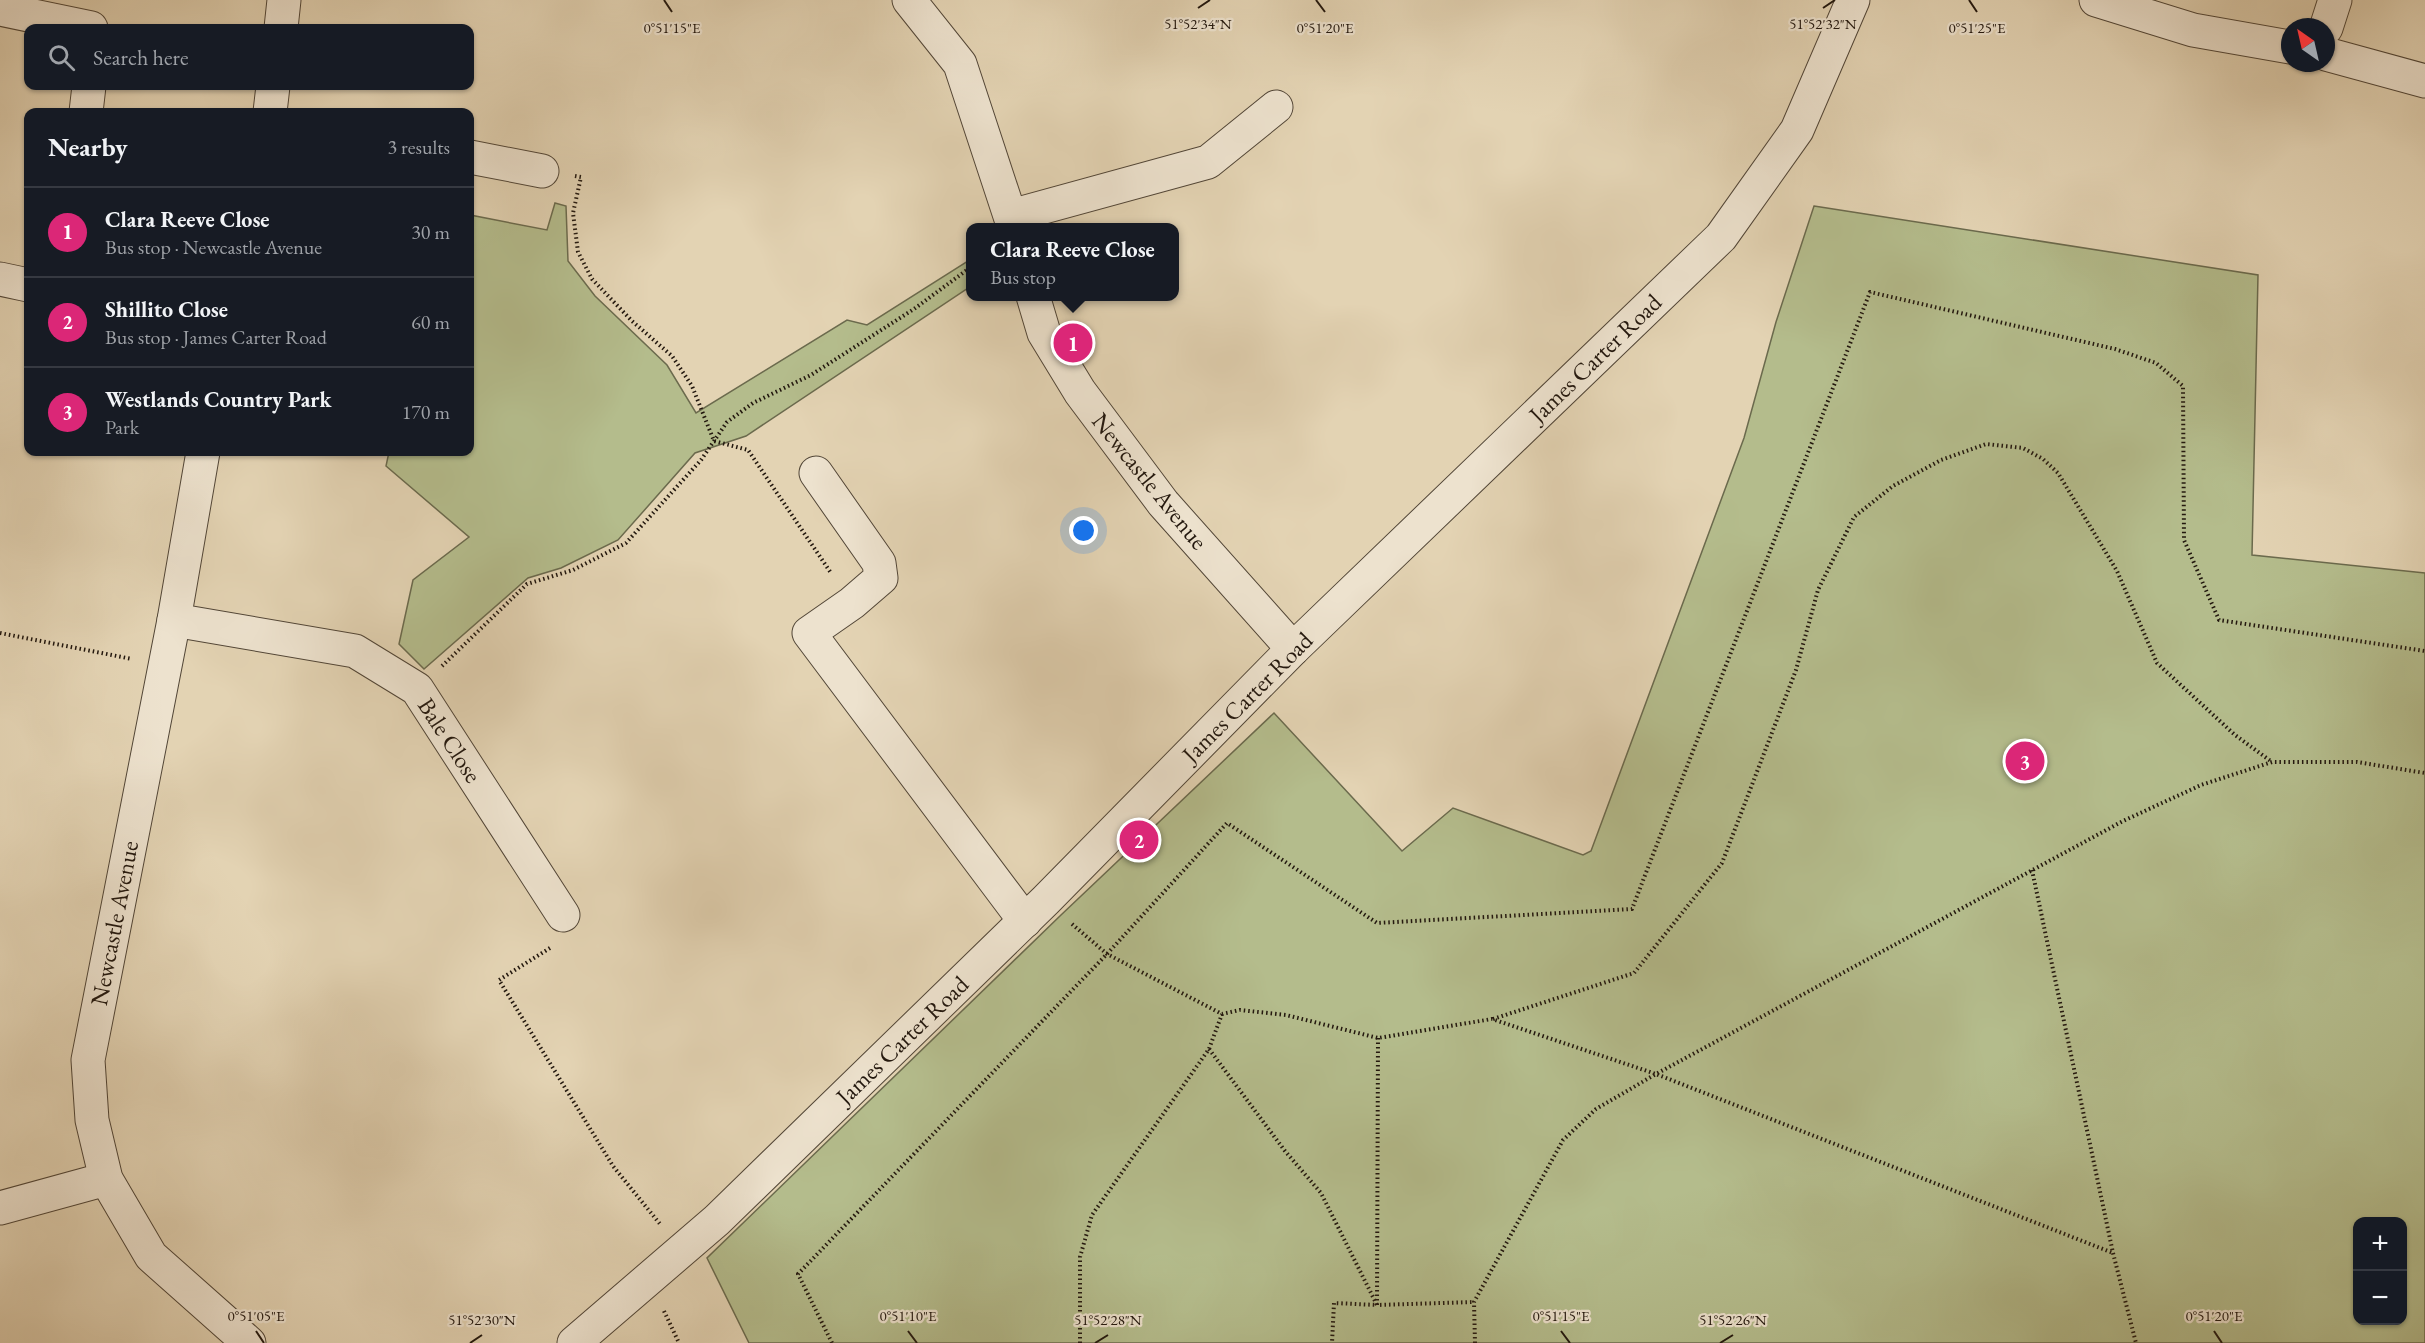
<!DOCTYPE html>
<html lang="en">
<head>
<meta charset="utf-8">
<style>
  :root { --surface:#171b24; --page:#20242c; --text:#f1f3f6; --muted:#9ea1a6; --line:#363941; --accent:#db2777 }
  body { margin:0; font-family:"EB Garamond",serif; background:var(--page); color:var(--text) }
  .controls { position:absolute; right:18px; bottom:18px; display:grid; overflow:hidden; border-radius:12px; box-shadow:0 2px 4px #0004 }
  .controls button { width:54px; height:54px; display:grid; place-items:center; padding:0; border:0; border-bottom:2px solid var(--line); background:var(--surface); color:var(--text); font:30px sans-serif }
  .compass { position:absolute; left:2281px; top:18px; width:54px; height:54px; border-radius:50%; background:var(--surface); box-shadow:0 2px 4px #0004; rotate:326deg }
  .you { position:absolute; left:1084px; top:531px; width:21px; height:21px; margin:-15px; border:4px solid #fff; border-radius:50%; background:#1a73e8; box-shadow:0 0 0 9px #1a73e833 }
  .badge { display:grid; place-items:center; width:39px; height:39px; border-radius:50%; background:var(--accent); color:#fff; font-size:20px; font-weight:700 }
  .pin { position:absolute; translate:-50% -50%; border:3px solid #fff; box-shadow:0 2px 6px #0006 }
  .popup { position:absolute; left:966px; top:223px; width:213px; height:78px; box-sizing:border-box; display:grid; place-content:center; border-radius:12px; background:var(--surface); filter:drop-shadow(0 2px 4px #0005); font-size:20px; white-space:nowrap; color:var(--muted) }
  .popup b { font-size:22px; color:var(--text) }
  .popup::after { content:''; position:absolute; left:50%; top:100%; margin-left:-12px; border:12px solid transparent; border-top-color:var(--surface) }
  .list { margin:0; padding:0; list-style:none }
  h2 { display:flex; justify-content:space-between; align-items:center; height:78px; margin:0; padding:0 24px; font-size:26px }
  h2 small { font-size:20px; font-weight:400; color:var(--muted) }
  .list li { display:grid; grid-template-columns:39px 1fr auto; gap:18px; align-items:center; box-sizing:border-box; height:90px; padding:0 24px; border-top:2px solid var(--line) }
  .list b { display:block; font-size:22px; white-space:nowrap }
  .list p { margin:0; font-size:20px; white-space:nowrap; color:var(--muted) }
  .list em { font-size:20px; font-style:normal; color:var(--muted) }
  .icon { flex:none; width:33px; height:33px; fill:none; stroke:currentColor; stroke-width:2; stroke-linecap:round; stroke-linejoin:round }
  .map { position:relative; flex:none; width:2425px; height:1343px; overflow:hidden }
  .search { position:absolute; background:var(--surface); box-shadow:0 2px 4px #0004; left:24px; top:24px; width:450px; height:66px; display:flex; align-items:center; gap:15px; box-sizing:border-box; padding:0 21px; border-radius:12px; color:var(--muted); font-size:22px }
  .panel { position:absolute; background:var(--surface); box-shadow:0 2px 4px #0004; left:24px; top:108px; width:450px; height:348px; border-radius:12px }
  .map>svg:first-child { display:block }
  .green { fill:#b4bc8c; stroke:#6b6a4d; stroke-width:1.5; fill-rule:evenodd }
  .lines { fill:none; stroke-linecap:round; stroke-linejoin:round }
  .minor-casing { stroke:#524637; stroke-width:35 }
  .path { stroke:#22170e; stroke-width:4; stroke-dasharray:1.5 3; stroke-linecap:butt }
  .minor { stroke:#ede2ce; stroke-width:33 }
  .ticks { fill:none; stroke:#22170e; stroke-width:2 }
  .labels { text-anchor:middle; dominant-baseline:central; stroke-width:4.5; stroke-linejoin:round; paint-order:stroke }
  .street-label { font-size:24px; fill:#22170e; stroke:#ede2ce }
  .ticks-label { font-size:15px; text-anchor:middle; fill:#22170e; stroke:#ede2ce; stroke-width:4.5; stroke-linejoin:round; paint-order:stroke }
</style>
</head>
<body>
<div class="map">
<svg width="2425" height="1343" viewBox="0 0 2425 1343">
  <rect width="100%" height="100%" fill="#e3d3b3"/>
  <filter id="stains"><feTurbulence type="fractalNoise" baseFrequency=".00333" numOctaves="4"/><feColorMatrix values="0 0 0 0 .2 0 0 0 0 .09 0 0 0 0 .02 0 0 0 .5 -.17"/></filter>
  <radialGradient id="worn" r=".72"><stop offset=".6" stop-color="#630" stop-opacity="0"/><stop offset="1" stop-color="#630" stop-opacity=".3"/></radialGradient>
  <!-- green -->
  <g class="green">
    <path d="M 555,203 L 566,206 L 568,261 L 595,296 L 667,365 L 696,413 L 847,320 L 867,325 L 971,259 L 971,286 L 746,436 L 695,453 L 618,540 L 561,568 L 528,578 L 424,669 L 399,644 L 413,580 L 469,537 L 386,466 L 389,452 L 470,452 L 470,215 L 547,230 Z"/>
    <path d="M 1814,206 L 2258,275 L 2252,555 L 2425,573 L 2425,1343 L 749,1343 L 707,1258 L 1061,915 L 1274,713 L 1402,851 L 1453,808 L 1583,855 L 1591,851 L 1744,438 L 1776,322 ZM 2358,1222 L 2402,1222 L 2402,1320 L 2358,1320 Z"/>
  </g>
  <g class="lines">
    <defs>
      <g id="minor">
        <path d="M 909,0 L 960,64 L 1014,228"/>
        <path d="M 2096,0 L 2193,30 L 2290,47"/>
        <path d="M 0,9 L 91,28"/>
        <path d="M 281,28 L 284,0"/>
        <path d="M 2326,28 L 2335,0"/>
        <path d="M 2326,54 L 2425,81"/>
        <path d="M 86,112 L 89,86"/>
        <path d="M 270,112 L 273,86"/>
        <path d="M 470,157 L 542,171"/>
        <path d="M 1011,216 L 1208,162 L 1276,107"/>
        <path d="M 0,279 L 28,285"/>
        <path d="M 1033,296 L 1044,333 L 1080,392 L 1163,503 L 1293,649"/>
        <path d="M 203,452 L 174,620 L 88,1060 L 92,1120 L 106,1179 L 151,1256 L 249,1343"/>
        <path d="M 816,473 L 879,563 L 881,578 L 852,603 L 809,633 L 1025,921"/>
        <path d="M 174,620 L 355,651 L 417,689 L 563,915"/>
        <path d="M 0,1208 L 106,1179"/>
        <path d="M 574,1343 L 717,1220 L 1046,900 L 1293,649 L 1721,237 L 1797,130 L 1853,0"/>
      </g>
    </defs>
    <!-- minor casing -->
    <use href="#minor" class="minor-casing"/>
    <!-- path -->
    <g class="path">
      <path d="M 575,176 L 581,177 L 573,213 L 578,252 L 592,279 L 632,321 L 672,356 L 692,386 L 714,441 L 748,450 L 831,573"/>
      <path d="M 0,633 L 132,659"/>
      <path d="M 442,666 L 527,584 L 573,570 L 626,543 L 701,460 L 727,422 L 753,403 L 811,375 L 914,309 L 971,267"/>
      <path d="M 2032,870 L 2113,1253 L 2136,1343"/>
      <path d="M 1072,924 L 1107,954 L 1222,1014 L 1240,1010 L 1286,1015 L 1378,1038 L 1492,1019 L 1656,1074 L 2123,821 L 2201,785 L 2272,762 L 2357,762 L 2425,773"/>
      <path d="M 550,948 L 499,980 L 613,1166 L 660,1224"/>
      <path d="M 1493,1019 L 1634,973 L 1722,863 L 1796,670 L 1818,590 L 1854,517 L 1893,486 L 1941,460 L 1986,444 L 2023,448 L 2043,459 L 2058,473 L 2117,571 L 2157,663 L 2235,735 L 2272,762"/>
      <path d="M 1378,1038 L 1377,1305 L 1474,1302"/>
      <path d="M 1209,1049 L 1285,1151 L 1321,1193 L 1377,1305 L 1334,1303 L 1332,1343"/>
      <path d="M 664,1311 L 679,1343"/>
      <path d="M 832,1343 L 798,1274 L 1107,954 L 1227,823 L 1377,923 L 1632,909 L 1870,292 L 2115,349 L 2156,363 L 2183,386 L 2184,540 L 2219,620 L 2425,651"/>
      <path d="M 1080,1343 L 1080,1257 L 1092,1215 L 1209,1049 L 1222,1014"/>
      <path d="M 1475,1343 L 1474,1302 L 1563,1140 L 1596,1109 L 1656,1074 L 2113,1253"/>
    </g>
    <!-- minor -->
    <use href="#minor" class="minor"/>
  </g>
  <!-- ticks -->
  <path class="ticks" d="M 664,0 L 672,12M 1316,0 L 1325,12M 1969,0 L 1977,12M 1198,8 L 1210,0M 1823,8 L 1835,0M 256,1331 L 264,1343M 908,1331 L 917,1343M 1561,1331 L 1570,1343M 2214,1331 L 2222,1343M 470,1343 L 482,1335M 1095,1343 L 1108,1335M 1720,1343 L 1733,1335"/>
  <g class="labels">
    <!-- street labels -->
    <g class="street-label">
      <text transform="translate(1595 358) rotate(-44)">James Carter Road</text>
      <text transform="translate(1150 481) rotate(51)">Newcastle Avenue</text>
      <text transform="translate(1247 697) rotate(-45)">James Carter Road</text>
      <text transform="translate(450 740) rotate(57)">Bale Close</text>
      <text transform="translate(114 923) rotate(-79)">Newcastle Avenue</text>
      <text transform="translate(902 1040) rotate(-44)">James Carter Road</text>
    </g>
  </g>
  <g class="ticks-label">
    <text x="1198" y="29">51°52'34"N</text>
    <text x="1823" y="29">51°52'32"N</text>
    <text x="672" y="33">0°51'15"E</text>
    <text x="1325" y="33">0°51'20"E</text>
    <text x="1977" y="33">0°51'25"E</text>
    <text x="256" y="1321">0°51'05"E</text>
    <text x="908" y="1321">0°51'10"E</text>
    <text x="1561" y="1321">0°51'15"E</text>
    <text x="2214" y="1321">0°51'20"E</text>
    <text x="482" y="1325">51°52'30"N</text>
    <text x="1108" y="1325">51°52'28"N</text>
    <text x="1733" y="1325">51°52'26"N</text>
  </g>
  <rect width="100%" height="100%" filter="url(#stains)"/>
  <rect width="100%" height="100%" fill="url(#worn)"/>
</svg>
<div class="controls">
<button>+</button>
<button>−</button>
</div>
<svg class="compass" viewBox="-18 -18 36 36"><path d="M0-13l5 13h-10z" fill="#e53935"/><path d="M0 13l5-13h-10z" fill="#9ea1a6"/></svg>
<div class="you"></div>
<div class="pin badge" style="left:1073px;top:343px">1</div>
<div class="popup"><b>Clara Reeve Close</b>Bus stop</div>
<div class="pin badge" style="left:1139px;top:840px">2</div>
<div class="pin badge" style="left:2025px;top:761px">3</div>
<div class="search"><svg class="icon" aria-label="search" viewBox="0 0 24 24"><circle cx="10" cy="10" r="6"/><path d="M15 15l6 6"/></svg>Search here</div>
<section class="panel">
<h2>Nearby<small>3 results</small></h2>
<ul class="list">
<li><span class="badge">1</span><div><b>Clara Reeve Close</b><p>Bus stop · Newcastle Avenue</p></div><em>30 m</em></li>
<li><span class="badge">2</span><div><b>Shillito Close</b><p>Bus stop · James Carter Road</p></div><em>60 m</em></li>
<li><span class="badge">3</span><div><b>Westlands Country Park</b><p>Park</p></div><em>170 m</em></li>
</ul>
</section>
</div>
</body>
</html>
